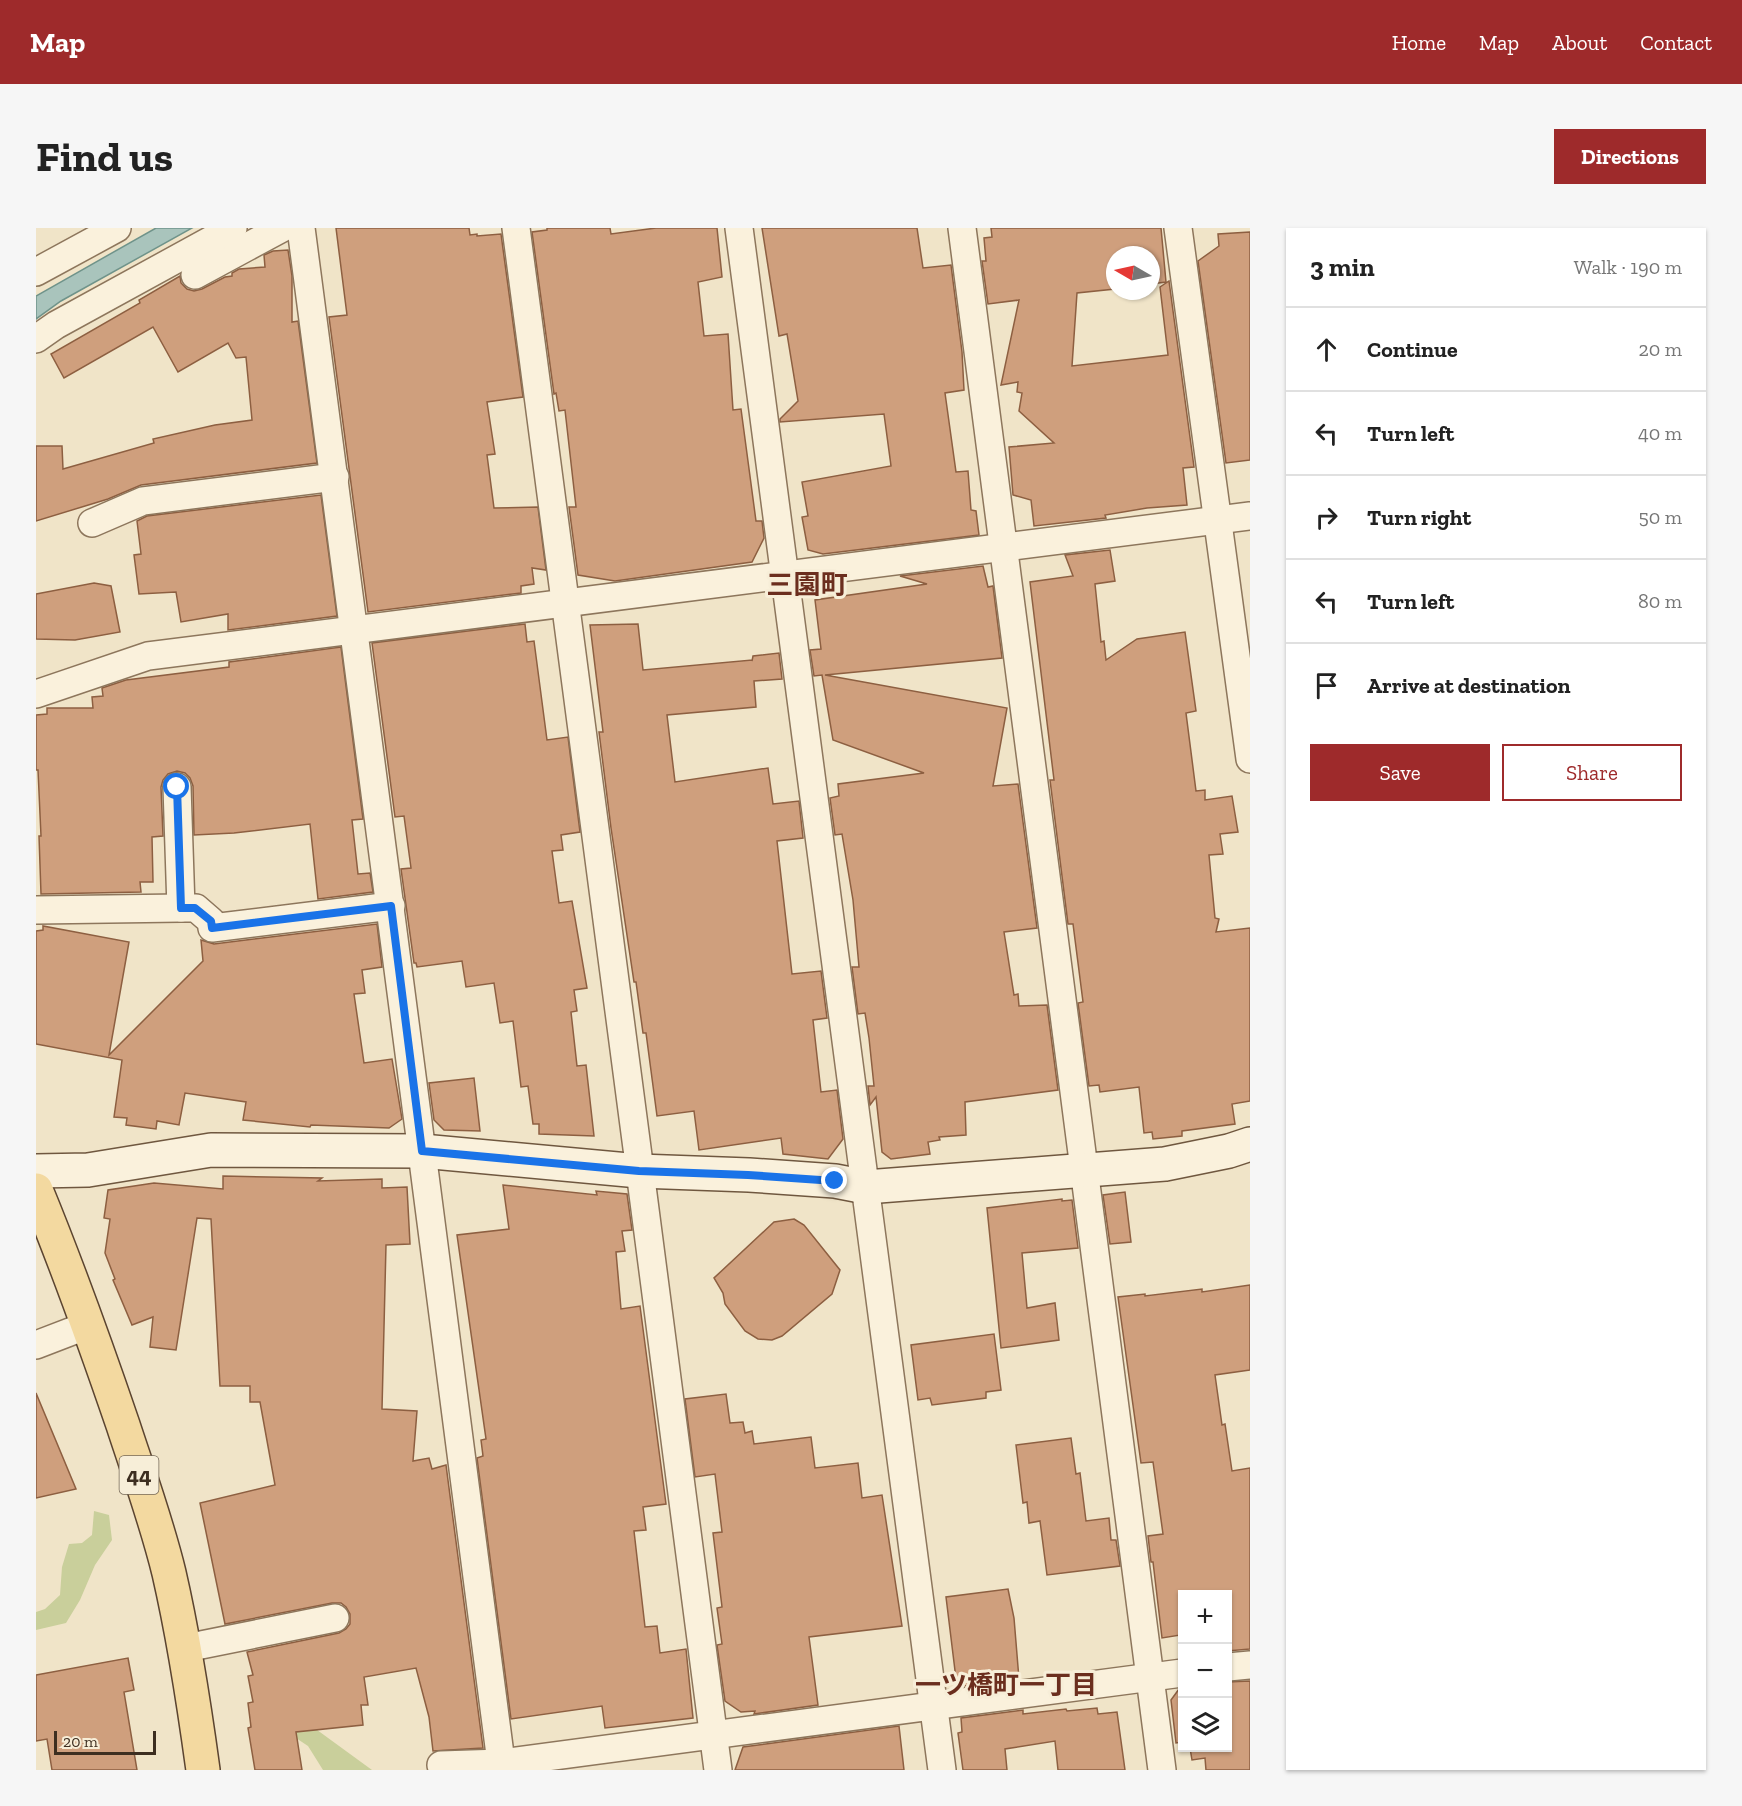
<!DOCTYPE html>
<html lang="en">
<head>
<meta charset="utf-8">
<style>
  :root { --surface:#fff; --page:#f6f6f6; --text:#222; --muted:#767676; --line:#e0e0e0; --accent:#9e2a2b }
  body { margin:0; font-family:"Zilla Slab","Noto Sans JP",serif; background:var(--page); color:var(--text) }
  .controls { position:absolute; right:18px; bottom:18px; display:grid; overflow:hidden; border-radius:0px; box-shadow:0 2px 4px #0004 }
  .controls button { width:54px; height:54px; display:grid; place-items:center; padding:0; border:0; border-bottom:2px solid var(--line); background:var(--surface); color:var(--text); font:30px sans-serif }
  .compass { position:absolute; left:1070px; top:18px; width:54px; height:54px; border-radius:50%; background:var(--surface); box-shadow:0 2px 4px #0004; rotate:279deg }
  .scale { position:absolute; left:18px; bottom:15px; width:102px; box-sizing:border-box; padding-left:6px; border:3px solid #3d2e20; border-top:0; font-size:16px; line-height:21px; white-space:nowrap; color:#3d2e20; -webkit-text-stroke:4px #f7eed8; paint-order:stroke }
  .stop { position:absolute; width:18px; height:18px; margin:-14px; border:4px solid #1a73e8; border-radius:50%; background:#fff }
  .stop.end { background:#1a73e8; border-color:#fff; box-shadow:0 2px 6px #0008 }
  .list { margin:0; padding:0; list-style:none }
  h2 { display:flex; justify-content:space-between; align-items:center; height:78px; margin:0; padding:0 24px; font-size:26px }
  h2 small { font-size:20px; font-weight:400; color:var(--muted) }
  .list li { display:grid; grid-template-columns:39px 1fr auto; gap:18px; align-items:center; box-sizing:border-box; height:84px; padding:0 24px; border-top:2px solid var(--line) }
  .list b { display:block; font-size:22px; white-space:nowrap }
  .list em { font-size:20px; font-style:normal; color:var(--muted) }
  .actions { display:flex; gap:12px; padding:18px 24px }
  .actions a { flex:1; padding:14px 0; border:2px solid var(--accent); border-radius:0px; text-align:center; font-size:21px; color:var(--accent) }
  .actions .main { background:var(--accent); color:#fff }
  .icon { flex:none; width:33px; height:33px; fill:none; stroke:currentColor; stroke-width:2; stroke-linecap:round; stroke-linejoin:round }
  .map { position:relative; flex:none; width:1214px; height:1542px; overflow:hidden; border-radius:0px }
  header { display:flex; align-items:center; gap:36px; box-sizing:border-box; height:84px; padding:0 30px; background:var(--accent); color:#fff }
  header strong { font-size:28px }
  nav { display:flex; gap:33px; margin-inline-start:auto; font-size:21px }
  .intro { display:flex; align-items:center; justify-content:space-between; box-sizing:border-box; height:144px; padding:0 36px }
  h1 { margin:0; font-size:42px }
  .button { padding:15px 27px; border-radius:0px; background:var(--accent); color:#fff; font-size:21px; font-weight:700 }
  main { display:flex; gap:36px; padding:0 36px }
  aside { flex:1; background:var(--surface); border-radius:0px; box-shadow:0 2px 4px #0004 }
  .map>svg:first-child { display:block }
  .green { fill:#c9cf9b }
  .water { fill:#a9c4bc; stroke:#6f938a; stroke-width:1.5 }
  .building { fill:#cf9f7d; stroke:#8d5f41; stroke-width:1.5 }
  .lines { fill:none; stroke-linecap:round; stroke-linejoin:round }
  .street-casing { stroke:#8d765c; stroke-width:30 }
  .secondary-casing { stroke:#6f573f; stroke-width:36 }
  .primary-casing { stroke:#5b4430; stroke-width:36 }
  .street { stroke:#faf1dc; stroke-width:27 }
  .secondary { stroke:#faf1dc; stroke-width:33 }
  .primary { stroke:#f3d9a0; stroke-width:33 }
  .route { stroke:#1a73e8; stroke-width:8 }
  .labels { text-anchor:middle; dominant-baseline:central; stroke-width:6; stroke-linejoin:round; paint-order:stroke }
  .shield { fill:#f7eed8; stroke:#756857; stroke-width:1.5 }
  .shield-label { font-size:22px; font-weight:bold; fill:#3d2e20 }
  .neighbourhood-label { font-size:26px; font-weight:bold; fill:#6b2e1e; stroke:#f7eed8 }
  .quarter-label { font-size:27px; font-weight:bold; fill:#6b2e1e; stroke:#f7eed8 }
</style>
</head>
<body>
<header>
<strong>Map</strong>
<nav><a>Home</a><a>Map</a><a>About</a><a>Contact</a></nav>
</header>
<div class="intro"><h1>Find us</h1><a class="button">Directions</a></div>
<main>
<div class="map">
<svg width="1214" height="1542" viewBox="0 0 1214 1542">
  <rect width="100%" height="100%" fill="#f0e4c8"/>
  <!-- green -->
  <g class="green">
    <path d="M 58,1283 L 73,1287 L 76,1312 L 59,1337 L 44,1372 L 30,1395 L 0,1402 L 0,1384 L 9,1381 L 24,1367 L 26,1339 L 33,1316 L 46,1315 L 56,1307 Z"/>
    <path d="M 277,1499 L 336,1542 L 287,1542 L 272,1518 L 245,1500 Z"/>
  </g>
  <!-- water -->
  <path class="water" d="M 120,0 L 156,0 L 25,73 L 0,91 L 0,68 Z"/>
  <!-- building -->
  <g class="building">
    <path d="M 300,0 L 433,0 L 434,7 L 441,6 L 441,8 L 465,6 L 487,169 L 451,174 L 459,226 L 451,227 L 458,280 L 502,279 L 510,342 L 496,340 L 498,356 L 485,358 L 485,365 L 332,384 L 293,89 L 311,87 Z"/>
    <path d="M 511,0 L 574,0 L 575,6 L 620,0 L 681,0 L 686,49 L 662,54 L 668,108 L 692,106 L 697,182 L 705,181 L 720,293 L 726,293 L 728,310 L 716,334 L 579,353 L 542,347 L 533,279 L 540,279 L 529,182 L 523,183 L 520,165 L 518,166 L 496,4 L 511,2 Z"/>
    <path d="M 726,0 L 881,0 L 887,40 L 915,37 L 926,124 L 928,162 L 909,165 L 920,244 L 932,243 L 935,282 L 940,283 L 943,307 L 787,326 L 772,322 L 766,289 L 772,288 L 766,254 L 855,238 L 848,186 L 744,194 L 744,191 L 762,173 L 751,106 L 743,108 Z"/>
    <path d="M 955,0 L 1125,0 L 1130,54 L 1115,56 L 1115,27 L 1079,27 L 1079,61 L 1041,65 L 1036,138 L 1132,127 L 1124,59 L 1133,53 L 1158,239 L 1147,240 L 1151,277 L 1111,280 L 1069,287 L 1070,290 L 998,298 L 995,272 L 977,267 L 973,219 L 1018,215 L 983,183 L 986,165 L 981,164 L 982,154 L 965,157 L 983,72 L 952,76 L 946,33 L 950,33 L 948,10 L 956,9 Z"/>
    <path d="M 1214,4 L 1214,232 L 1190,235 L 1162,33 L 1183,18 L 1182,6 Z"/>
    <path d="M 252,22 L 256,48 L 256,94 L 262,93 L 281,235 L 105,257 L 72,271 L 0,293 L 0,218 L 26,218 L 27,241 L 118,215 L 117,211 L 179,197 L 216,192 L 210,129 L 200,130 L 192,115 L 142,144 L 117,99 L 28,150 L 15,126 L 104,75 L 103,72 L 144,48 L 145,55 L 151,61 L 158,63 L 166,61 L 189,49 L 196,48 L 196,45 L 203,41 L 229,39 L 228,27 L 237,23 Z"/>
    <path d="M 285,267 L 301,388 L 192,402 L 192,386 L 145,394 L 140,364 L 103,366 L 98,327 L 105,326 L 101,293 L 111,288 Z"/>
    <path d="M 1074,322 L 1079,353 L 1059,356 L 1065,414 L 1068,413 L 1070,432 L 1101,411 L 1149,404 L 1160,483 L 1150,485 L 1160,563 L 1169,562 L 1169,572 L 1196,568 L 1202,604 L 1184,606 L 1187,626 L 1173,627 L 1179,690 L 1183,691 L 1180,704 L 1214,700 L 1214,873 L 1196,876 L 1199,896 L 1146,903 L 1146,908 L 1117,911 L 1116,904 L 1108,905 L 1103,859 L 1064,864 L 1063,857 L 1053,858 L 1042,775 L 1047,774 L 1037,696 L 1032,696 L 1014,552 L 1018,552 L 994,354 L 1037,348 L 1029,327 Z"/>
    <path d="M 947,338 L 952,359 L 957,358 L 966,430 L 789,447 L 971,480 L 957,558 L 982,556 L 1001,700 L 968,704 L 978,767 L 982,766 L 983,778 L 1011,777 L 1022,862 L 929,874 L 930,907 L 903,909 L 904,912 L 892,914 L 894,926 L 855,931 L 846,924 L 840,869 L 834,877 L 832,858 L 838,858 L 833,810 L 829,785 L 822,786 L 816,739 L 823,739 L 817,672 L 806,606 L 799,607 L 794,570 L 803,568 L 802,556 L 888,545 L 797,512 L 786,447 L 778,448 L 774,422 L 785,421 L 779,372 L 891,356 L 864,348 Z"/>
    <path d="M 58,355 L 75,358 L 84,404 L 39,412 L 0,411 L 0,366 Z"/>
    <path d="M 489,396 L 491,414 L 498,413 L 511,512 L 532,509 L 544,604 L 525,607 L 527,622 L 516,623 L 523,675 L 536,673 L 551,760 L 538,762 L 541,783 L 535,784 L 541,838 L 550,837 L 558,908 L 503,906 L 503,896 L 497,896 L 492,858 L 485,859 L 477,793 L 464,795 L 458,755 L 430,759 L 426,733 L 381,739 L 380,735 L 378,735 L 365,641 L 375,640 L 368,588 L 359,589 L 336,415 Z"/>
    <path d="M 602,396 L 607,442 L 716,432 L 716,433 L 717,428 L 743,425 L 746,451 L 718,453 L 720,479 L 631,487 L 639,554 L 732,540 L 737,576 L 763,573 L 767,610 L 741,613 L 756,746 L 785,743 L 791,790 L 777,792 L 785,864 L 801,862 L 807,911 L 792,931 L 747,926 L 745,910 L 663,922 L 658,883 L 621,888 L 610,805 L 607,805 L 600,754 L 598,754 L 575,600 L 563,504 L 567,504 L 554,397 Z"/>
    <path d="M 305,419 L 327,591 L 316,592 L 322,646 L 334,645 L 337,664 L 282,671 L 274,596 L 198,605 L 158,607 L 157,558 L 154,550 L 149,545 L 141,543 L 132,546 L 127,552 L 125,559 L 127,608 L 116,609 L 117,654 L 104,654 L 105,664 L 5,666 L 3,608 L 5,608 L 2,542 L 0,542 L 0,487 L 11,486 L 11,480 L 57,480 L 56,469 L 67,468 L 66,460 L 90,452 L 193,439 L 193,434 Z"/>
    <path d="M 341,696 L 346,739 L 326,742 L 329,765 L 318,766 L 328,835 L 356,831 L 366,891 L 353,900 L 275,897 L 274,899 L 207,892 L 210,874 L 149,865 L 143,897 L 121,893 L 120,901 L 90,897 L 91,890 L 78,889 L 86,832 L 0,816 L 0,703 L 7,702 L 7,698 L 93,714 L 73,827 L 167,733 L 165,712 L 178,716 Z"/>
    <path d="M 438,850 L 444,903 L 408,902 L 398,892 L 393,855 Z"/>
    <path d="M 187,948 L 286,950 L 282,953 L 346,951 L 346,960 L 371,959 L 374,1016 L 350,1017 L 346,1181 L 381,1183 L 377,1233 L 393,1230 L 396,1241 L 410,1237 L 447,1520 L 397,1523 L 393,1489 L 380,1440 L 328,1449 L 332,1477 L 325,1477 L 327,1497 L 260,1504 L 266,1542 L 219,1542 L 212,1500 L 215,1499 L 212,1475 L 217,1474 L 212,1448 L 217,1447 L 211,1424 L 303,1405 L 310,1401 L 314,1396 L 314,1386 L 310,1379 L 305,1375 L 296,1375 L 189,1396 L 164,1275 L 239,1257 L 224,1174 L 214,1174 L 214,1158 L 184,1158 L 175,991 L 161,990 L 140,1122 L 114,1119 L 117,1089 L 96,1097 L 77,1052 L 79,1051 L 69,1025 L 74,991 L 68,990 L 72,962 L 118,955 L 187,961 Z"/>
    <path d="M 467,957 L 561,967 L 560,963 L 591,966 L 596,1002 L 586,1003 L 589,1023 L 580,1024 L 585,1081 L 604,1078 L 630,1276 L 607,1279 L 610,1302 L 598,1303 L 609,1399 L 621,1398 L 624,1425 L 650,1421 L 657,1490 L 569,1500 L 566,1478 L 475,1491 L 441,1230 L 447,1228 L 445,1212 L 450,1211 L 421,1007 L 473,1001 Z"/>
    <path d="M 1089,964 L 1095,1014 L 1074,1016 L 1067,967 Z"/>
    <path d="M 1026,971 L 1026,973 L 1036,972 L 1042,1020 L 986,1025 L 991,1080 L 1019,1075 L 1023,1112 L 965,1120 L 951,980 Z"/>
    <path d="M 758,991 L 768,997 L 804,1042 L 796,1066 L 746,1108 L 736,1112 L 722,1111 L 709,1103 L 689,1076 L 687,1065 L 678,1050 L 738,994 Z"/>
    <path d="M 1214,1057 L 1214,1142 L 1179,1147 L 1186,1197 L 1189,1196 L 1196,1243 L 1214,1240 L 1214,1421 L 1191,1423 L 1191,1366 L 1146,1366 L 1146,1415 L 1144,1407 L 1126,1410 L 1117,1334 L 1115,1334 L 1112,1308 L 1127,1306 L 1117,1234 L 1105,1235 L 1082,1069 L 1109,1066 L 1109,1068 L 1166,1061 L 1166,1064 Z"/>
    <path d="M 958,1106 L 965,1162 L 950,1164 L 950,1170 L 896,1177 L 894,1170 L 882,1172 L 875,1117 Z"/>
    <path d="M 0,1165 L 40,1261 L 0,1270 Z"/>
    <path d="M 690,1166 L 694,1195 L 707,1194 L 709,1205 L 716,1203 L 718,1216 L 775,1209 L 779,1240 L 822,1235 L 826,1270 L 846,1267 L 866,1398 L 773,1409 L 782,1477 L 718,1486 L 719,1483 L 705,1484 L 689,1473 L 681,1417 L 686,1416 L 681,1380 L 686,1379 L 677,1305 L 686,1304 L 679,1246 L 659,1249 L 649,1171 Z"/>
    <path d="M 1035,1210 L 1040,1246 L 1044,1245 L 1050,1293 L 1073,1290 L 1075,1312 L 1080,1312 L 1084,1338 L 1011,1347 L 1004,1293 L 993,1295 L 991,1274 L 987,1275 L 980,1217 Z"/>
    <path d="M 972,1361 L 978,1390 L 983,1451 L 921,1459 L 910,1369 Z"/>
    <path d="M 92,1430 L 98,1462 L 88,1464 L 101,1542 L 16,1542 L 11,1511 L 0,1513 L 0,1447 Z"/>
    <path d="M 1214,1453 L 1214,1542 L 1170,1542 L 1169,1530 L 1156,1532 L 1154,1520 L 1191,1520 L 1191,1454 Z"/>
    <path d="M 1143,1461 L 1146,1461 L 1146,1514 L 1140,1515 L 1135,1472 Z"/>
    <path d="M 1061,1480 L 1062,1486 L 1081,1484 L 1089,1542 L 1022,1542 L 1019,1513 L 969,1521 L 971,1542 L 927,1542 L 922,1505 L 926,1504 L 925,1490 L 987,1482 L 987,1486 L 1030,1481 L 1031,1483 Z"/>
    <path d="M 863,1498 L 868,1542 L 699,1542 L 707,1519 Z"/>
  </g>
  <g class="lines">
    <defs>
      <g id="street">
        <path d="M 265,0 C 335,514 398,1028 466,1542"/>
        <path d="M 480,0 C 550,514 614,1028 682,1542"/>
        <path d="M 703,0 L 906,1542"/>
        <path d="M 926,0 L 1126,1542"/>
        <path d="M 1142,0 L 1214,531"/>
        <path d="M 0,44 L 81,0"/>
        <path d="M 159,47 L 246,0"/>
        <path d="M 0,111 L 20,97 L 197,0"/>
        <path d="M 56,295 L 107,273 L 299,249"/>
        <path d="M 0,466 L 112,428 L 1214,288"/>
        <path d="M 141,559 L 145,680 L 160,680 L 175,693 L 176,700 L 355,678"/>
        <path d="M 0,682 L 145,680"/>
        <path d="M 0,1117 L 52,1097"/>
        <path d="M 150,1420 L 299,1390"/>
        <path d="M 1192,1439 L 1214,1437"/>
        <path d="M 405,1537 L 465,1535 L 1146,1445"/>
      </g>
      <path id="secondary" d="M 0,943 L 52,942 L 175,922 L 386,923 L 603,943 L 713,947 L 799,953 L 830,959 L 1129,936 L 1193,923 L 1214,916"/>
      <path id="primary" d="M 0,962 C 32,1040 60,1118 87,1197 C 103,1246 121,1295 133,1345 C 148,1410 158,1476 167,1542"/>
    </defs>
    <!-- street casing -->
    <use href="#street" class="street-casing"/>
    <!-- secondary casing -->
    <use href="#secondary" class="secondary-casing"/>
    <!-- primary casing -->
    <use href="#primary" class="primary-casing"/>
    <!-- street -->
    <use href="#street" class="street"/>
    <!-- secondary -->
    <use href="#secondary" class="secondary"/>
    <!-- primary -->
    <use href="#primary" class="primary"/>
  </g>
  <g class="lines">
    <!-- route -->
    <path class="route" d="M 141,559 L 145,680 L 159,680 L 175,693 L 176,700 L 355,678 L 386,923 L 603,943 L 712,947 L 799,953"/>
  </g>
  <g class="labels">
    <!-- shield labels -->
    <rect class="shield" x="83.5" y="1228" width="39" height="38" rx="4.5"/>
    <g class="shield-label">
      <text x="103" y="1247">44</text>
    </g>
    <!-- neighbourhood labels -->
    <g class="neighbourhood-label">
      <text x="970" y="1457">一ツ橋町一丁目</text>
    </g>
    <!-- quarter labels -->
    <g class="quarter-label">
      <text x="771" y="357">三園町</text>
    </g>
  </g>
</svg>
<div class="controls">
<button>+</button>
<button>−</button>
<button><svg class="icon" aria-label="layers" viewBox="0 0 24 24"><path d="M12 4l9 5-9 5-9-5zM3 14l9 5 9-5"/></svg></button>
</div>
<svg class="compass" viewBox="-18 -18 36 36"><path d="M0-13l5 13h-10z" fill="#e53935"/><path d="M0 13l5-13h-10z" fill="#767676"/></svg>
<div class="scale">20 m</div>
<div class="stop" style="left:141px;top:559px"></div>
<div class="stop end" style="left:799px;top:953px"></div>
</div>
<aside>
<h2>3 min<small>Walk · 190 m</small></h2>
<ul class="list">
<li><svg class="icon" aria-label="ahead" viewBox="0 0 24 24"><path d="M12 20V5M6 11l6-6 6 6"/></svg><div><b>Continue</b></div><em>20 m</em></li>
<li><svg class="icon" aria-label="left" viewBox="0 0 24 24"><path d="M17 20v-9H6M10 6l-5 5 5 5"/></svg><div><b>Turn left</b></div><em>40 m</em></li>
<li><svg class="icon" aria-label="right" viewBox="0 0 24 24"><path d="M7 20v-9h11M14 6l5 5-5 5"/></svg><div><b>Turn right</b></div><em>50 m</em></li>
<li><svg class="icon" aria-label="left" viewBox="0 0 24 24"><path d="M17 20v-9H6M10 6l-5 5 5 5"/></svg><div><b>Turn left</b></div><em>80 m</em></li>
<li><svg class="icon" aria-label="arrive" viewBox="0 0 24 24"><path d="M6 21V4h12l-3 4 3 4H6"/></svg><div><b>Arrive at destination</b></div></li>
</ul>
<div class="actions"><a class="main">Save</a><a>Share</a></div>
</aside>
</main>
</body>
</html>
